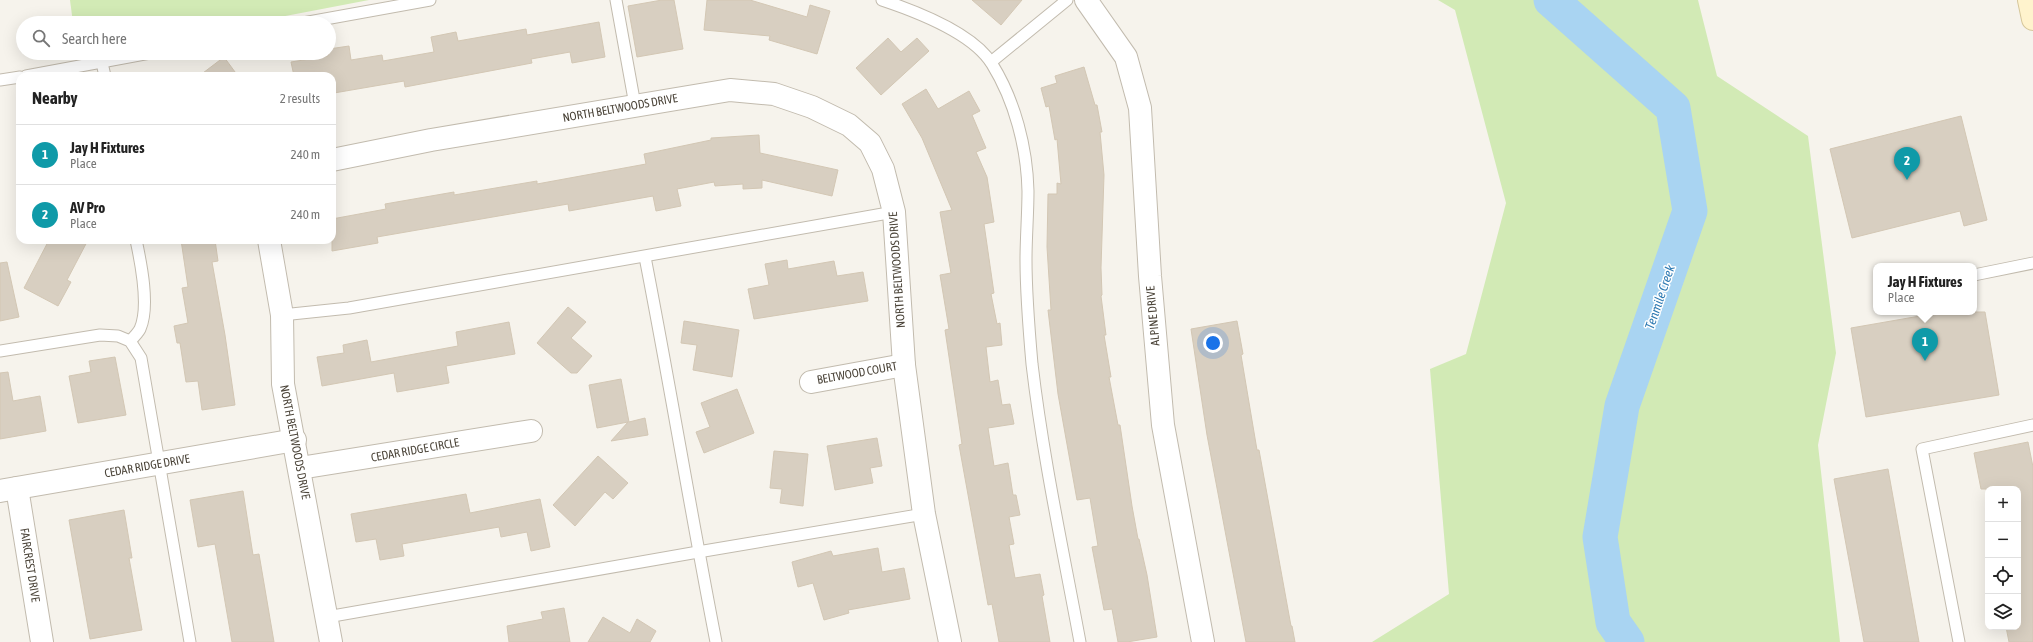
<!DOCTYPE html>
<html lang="en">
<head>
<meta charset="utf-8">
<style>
  :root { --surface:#fff; --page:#f2f2f2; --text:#222; --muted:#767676; --line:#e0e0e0; --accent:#ea580c }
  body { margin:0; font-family:"Asap Condensed",sans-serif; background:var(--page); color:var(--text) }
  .controls { position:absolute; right:12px; bottom:12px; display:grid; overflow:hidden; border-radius:8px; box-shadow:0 4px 16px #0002 }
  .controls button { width:36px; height:36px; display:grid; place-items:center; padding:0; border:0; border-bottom:1px solid var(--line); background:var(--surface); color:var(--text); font:20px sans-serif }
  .you { position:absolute; left:1213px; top:343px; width:14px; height:14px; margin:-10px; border:3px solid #fff; border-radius:50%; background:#1a73e8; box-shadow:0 0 0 6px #1a73e833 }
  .badge { display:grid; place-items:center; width:26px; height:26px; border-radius:50%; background:var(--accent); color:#fff; font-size:13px; font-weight:700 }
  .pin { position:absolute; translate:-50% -33px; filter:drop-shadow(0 1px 2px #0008) }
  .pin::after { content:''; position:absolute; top:21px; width:14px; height:12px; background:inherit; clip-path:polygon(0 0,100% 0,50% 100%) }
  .popup { position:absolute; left:1873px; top:263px; width:104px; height:52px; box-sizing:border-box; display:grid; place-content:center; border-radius:8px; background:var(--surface); filter:drop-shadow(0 1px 3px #0005); font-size:13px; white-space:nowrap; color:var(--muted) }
  .popup b { font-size:15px; color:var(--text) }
  .popup::after { content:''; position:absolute; left:50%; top:100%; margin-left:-8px; border:8px solid transparent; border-top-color:var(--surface) }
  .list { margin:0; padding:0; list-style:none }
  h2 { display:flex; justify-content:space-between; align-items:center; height:52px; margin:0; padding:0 16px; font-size:17px }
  h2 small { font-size:13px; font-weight:400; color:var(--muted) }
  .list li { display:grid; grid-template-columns:26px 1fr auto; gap:12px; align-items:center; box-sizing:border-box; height:60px; padding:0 16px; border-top:1px solid var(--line) }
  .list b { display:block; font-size:15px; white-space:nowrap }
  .list p { margin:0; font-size:13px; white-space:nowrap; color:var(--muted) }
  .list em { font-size:13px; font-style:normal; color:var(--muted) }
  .icon { flex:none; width:22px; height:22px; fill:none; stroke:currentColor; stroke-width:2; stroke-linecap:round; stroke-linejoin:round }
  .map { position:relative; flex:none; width:2033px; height:642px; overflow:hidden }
  .search { position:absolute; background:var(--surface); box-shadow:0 4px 16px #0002; left:16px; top:16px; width:320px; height:44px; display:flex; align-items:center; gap:10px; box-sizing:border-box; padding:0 14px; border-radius:22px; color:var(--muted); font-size:15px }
  .panel { position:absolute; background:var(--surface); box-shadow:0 4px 16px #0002; left:16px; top:72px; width:320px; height:172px; border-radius:12px }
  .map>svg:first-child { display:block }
  .green { fill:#d2eab5 }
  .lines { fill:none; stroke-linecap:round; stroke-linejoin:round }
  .river { stroke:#a9d4f2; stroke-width:35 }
  .building { fill:#d8cfc1; stroke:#d3c7b4 }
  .lane-casing { stroke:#c2bbae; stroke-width:13 }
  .street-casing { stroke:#c2bbae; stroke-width:24 }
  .secondary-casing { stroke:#d6c79b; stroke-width:24 }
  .lane { stroke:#fff; stroke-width:11 }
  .street { stroke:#fff; stroke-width:22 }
  .secondary { stroke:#fff3cd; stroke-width:22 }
  .labels { text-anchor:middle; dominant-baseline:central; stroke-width:3; stroke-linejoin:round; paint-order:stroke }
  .street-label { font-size:12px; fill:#4b4439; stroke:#fff }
  .water-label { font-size:13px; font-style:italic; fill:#2e7ab2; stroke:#fff }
</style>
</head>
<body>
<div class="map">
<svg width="2033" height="642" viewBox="0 0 2033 642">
  <rect width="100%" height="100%" fill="#f6f3ec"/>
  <!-- green -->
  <g class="green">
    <path d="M 70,0 L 369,0 L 249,23 L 73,23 Z"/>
    <path d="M 1438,0 L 1698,0 L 1717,76 L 1808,136 L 1836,353 L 1818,445 L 1840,642 L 1372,642 L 1449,594 L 1430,369 L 1466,354 L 1506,203 L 1455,10 Z"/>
  </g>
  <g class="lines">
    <!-- river -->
    <path class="river" d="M 1551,0 L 1673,108 L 1690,211 L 1622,406 L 1600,537 L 1613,622 L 1627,642"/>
  </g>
  <!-- building -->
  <g class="building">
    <path d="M 662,0 L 674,0 L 683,49 L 637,57 L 628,6 Z"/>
    <path d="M 707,0 L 750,0 L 807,17 L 810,5 L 830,11 L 817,54 L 769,40 L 770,36 L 704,30 Z"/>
    <path d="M 972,0 L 1022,0 L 1001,25 Z"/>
    <path d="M 599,22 L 605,57 L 572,63 L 570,52 L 531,59 L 532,63 L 405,87 L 404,81 L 334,93 L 332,76 L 294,76 L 291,62 L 328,56 L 329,49 L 349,46 L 351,60 L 382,55 L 383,61 L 434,52 L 431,37 L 456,32 L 458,41 L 526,29 L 527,35 Z"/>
    <path d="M 888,38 L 901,52 L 917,38 L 929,51 L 881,95 L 856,68 Z"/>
    <path d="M 224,57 L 238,76 L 199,76 Z"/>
    <path d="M 1084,67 L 1095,105 L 1097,105 L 1102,132 L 1100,132 L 1104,175 L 1101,268 L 1102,295 L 1101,296 L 1106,335 L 1104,335 L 1111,377 L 1109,377 L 1118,425 L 1120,425 L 1132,506 L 1138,539 L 1139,539 L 1147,575 L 1157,637 L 1127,642 L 1118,642 L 1112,609 L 1104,610 L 1092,547 L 1098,546 L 1090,498 L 1077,500 L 1058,394 L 1048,310 L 1051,310 L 1047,247 L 1048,194 L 1057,194 L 1057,183 L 1061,184 L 1057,139 L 1055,140 L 1049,106 L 1046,107 L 1041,88 L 1057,83 L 1055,76 Z"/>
    <path d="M 926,89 L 938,109 L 969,91 L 980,111 L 972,115 L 986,148 L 976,152 L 987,177 L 994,222 L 984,224 L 994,293 L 991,294 L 997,324 L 1000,323 L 1002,345 L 986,347 L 990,382 L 998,380 L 1002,405 L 1010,404 L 1014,424 L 988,428 L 994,466 L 1008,463 L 1013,495 L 1016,495 L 1020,515 L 1009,517 L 1014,544 L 1009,545 L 1015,578 L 1040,574 L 1044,595 L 1042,596 L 1050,642 L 999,642 L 992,604 L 988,605 L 959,445 L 962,444 L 945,330 L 949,329 L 940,275 L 951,273 L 940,212 L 952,210 L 922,138 L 902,104 Z"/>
    <path d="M 1961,116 L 1987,220 L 1964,226 L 1960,211 L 1852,238 L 1830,149 Z"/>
    <path d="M 759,135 L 760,153 L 838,170 L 832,196 L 762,180 L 762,188 L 743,189 L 743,184 L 715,186 L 714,182 L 677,189 L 681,206 L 656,211 L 653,196 L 569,211 L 568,204 L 377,237 L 378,243 L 332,251 L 332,219 L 386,209 L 385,204 L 454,192 L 454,195 L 537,181 L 537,184 L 646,164 L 644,154 L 711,140 L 711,138 Z"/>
    <path d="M 49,240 L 88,240 L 67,280 L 71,282 L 58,306 L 24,288 Z"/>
    <path d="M 181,240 L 215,240 L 218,261 L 212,262 L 225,335 L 235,405 L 202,410 L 198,381 L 186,382 L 180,343 L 177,343 L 174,326 L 188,323 L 182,288 L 188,287 Z"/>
    <path d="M 787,260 L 788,269 L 834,261 L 837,276 L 863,272 L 868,301 L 754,319 L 748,289 L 769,285 L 765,264 Z"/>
    <path d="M 7,262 L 19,317 L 0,321 L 0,263 Z"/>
    <path d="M 568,307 L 586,322 L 571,338 L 592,356 L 577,373 L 571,373 L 537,343 Z"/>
    <path d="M 1943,312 L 1985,312 L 1999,395 L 1866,417 L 1851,328 Z"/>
    <path d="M 684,321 L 739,330 L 732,377 L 693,370 L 697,345 L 681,343 Z"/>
    <path d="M 1237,321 L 1243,354 L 1241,355 L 1257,450 L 1259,450 L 1291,626 L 1292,626 L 1295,642 L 1246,642 L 1207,435 L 1191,329 Z"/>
    <path d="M 509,322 L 515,354 L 446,366 L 449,383 L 397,392 L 394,373 L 322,386 L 317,357 L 344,353 L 343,345 L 367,340 L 371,362 L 458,346 L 456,332 Z"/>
    <path d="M 115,357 L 126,415 L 78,423 L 69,376 L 91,372 L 89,361 Z"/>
    <path d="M 8,372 L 13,401 L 40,396 L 46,431 L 0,439 L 0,373 Z"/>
    <path d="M 621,379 L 629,422 L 645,418 L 648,435 L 611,441 L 628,422 L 597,428 L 589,385 Z"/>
    <path d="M 737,389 L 754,433 L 704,453 L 696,432 L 710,427 L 701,403 Z"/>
    <path d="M 877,438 L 882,466 L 870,468 L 873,483 L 835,490 L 827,446 Z"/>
    <path d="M 2028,442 L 2033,467 L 2033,642 L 2009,642 L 2006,627 L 2018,627 L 2018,489 L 1981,489 L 1974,453 Z"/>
    <path d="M 774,451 L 808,454 L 803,506 L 780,503 L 782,489 L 770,488 Z"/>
    <path d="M 598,456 L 628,483 L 613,499 L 605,492 L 575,526 L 553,505 Z"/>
    <path d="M 1888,469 L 1919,642 L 1864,642 L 1834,479 Z"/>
    <path d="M 243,491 L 253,555 L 259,554 L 274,642 L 232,642 L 215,544 L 198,547 L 190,500 Z"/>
    <path d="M 466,494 L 470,513 L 540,499 L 550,547 L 531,551 L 527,532 L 501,537 L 499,527 L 402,544 L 404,556 L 380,560 L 376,539 L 356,542 L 351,514 Z"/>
    <path d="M 124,510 L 132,558 L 129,558 L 142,630 L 90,639 L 69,520 Z"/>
    <path d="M 878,548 L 882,572 L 904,568 L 910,599 L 848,610 L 849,613 L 824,620 L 813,583 L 798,587 L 792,562 L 831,551 L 833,556 Z"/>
    <path d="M 564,608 L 570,642 L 509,642 L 507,626 L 543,619 L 541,612 Z"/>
    <path d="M 603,617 L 630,633 L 637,619 L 656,631 L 650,642 L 588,642 Z"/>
  </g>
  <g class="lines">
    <defs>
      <g id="lane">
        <path d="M 616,0 L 635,105"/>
        <path d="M 882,0 C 915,11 973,33 992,64 C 1015,101 1027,148 1028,191 C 1028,214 1026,237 1026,260 C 1026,295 1029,330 1032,364 C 1043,458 1063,550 1080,642"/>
        <path d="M 303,23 L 430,0"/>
        <path d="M 991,62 L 1067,0"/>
        <path d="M 102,63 L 105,76"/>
        <path d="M 26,76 L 150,53"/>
        <path d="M 0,80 L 20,77"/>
        <path d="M 645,257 C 670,385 691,514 716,642"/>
        <path d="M 1974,275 L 2033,263"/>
        <path d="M 282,315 L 349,308 L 894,212"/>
        <path d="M 130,341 C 133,338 138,333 140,329 C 150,307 141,263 136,240"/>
        <path d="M 0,351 L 100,335 L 118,336 L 130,341 L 141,358 L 190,642"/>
        <path d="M 327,617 L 698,552 L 924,514"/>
        <path d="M 1959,642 L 1922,449 L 2033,425"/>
      </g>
      <g id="street">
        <path d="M 1086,0 L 1126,57 L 1140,108 L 1150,276 L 1163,425 L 1203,642"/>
        <path d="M 332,160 L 431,140 L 730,90 L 774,94 L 812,107 L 849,125 L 870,143 L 883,169 L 894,212 L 904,365 L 924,514 L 950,642"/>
        <path d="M 269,240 L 282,315 L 283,384 L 331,642"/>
        <path d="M 811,382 L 904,365"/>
        <path d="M 300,468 L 531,431"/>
        <path d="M 17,488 L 42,642"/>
        <path d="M 0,491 L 295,440"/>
      </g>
      <path id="secondary" d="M 2029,0 L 2033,19"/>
    </defs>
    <!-- lane casing -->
    <use href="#lane" class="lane-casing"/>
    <!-- street casing -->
    <use href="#street" class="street-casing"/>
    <!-- secondary casing -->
    <use href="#secondary" class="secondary-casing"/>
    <!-- lane -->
    <use href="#lane" class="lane"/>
    <!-- street -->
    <use href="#street" class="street"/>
    <!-- secondary -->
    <use href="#secondary" class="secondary"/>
  </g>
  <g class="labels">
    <!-- street labels -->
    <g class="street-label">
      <text transform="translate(620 108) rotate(-10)">NORTH BELTWOODS DRIVE</text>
      <text transform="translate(897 270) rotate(-94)">NORTH BELTWOODS DRIVE</text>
      <text transform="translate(1153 316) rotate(-95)">ALPINE DRIVE</text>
      <text transform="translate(857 373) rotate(-10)">BELTWOOD COURT</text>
      <text transform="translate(295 442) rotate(79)">NORTH BELTWOODS DRIVE</text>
      <text transform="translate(415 450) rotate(-10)">CEDAR RIDGE CIRCLE</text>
      <text transform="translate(147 466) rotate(-10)">CEDAR RIDGE DRIVE</text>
      <text transform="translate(30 565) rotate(81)">FAIRCREST DRIVE</text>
    </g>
    <!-- water labels -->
    <g class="water-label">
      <text transform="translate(1660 297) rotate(-71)">Tenmile Creek</text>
    </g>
  </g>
</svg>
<div class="controls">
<button>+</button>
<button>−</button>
<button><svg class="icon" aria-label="locate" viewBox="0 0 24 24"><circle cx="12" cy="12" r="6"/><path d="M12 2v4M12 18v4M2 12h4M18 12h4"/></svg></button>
<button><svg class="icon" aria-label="layers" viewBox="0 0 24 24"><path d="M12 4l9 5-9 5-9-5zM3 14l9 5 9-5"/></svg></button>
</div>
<div class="you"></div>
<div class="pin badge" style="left:1925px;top:361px;background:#0f9aa8">1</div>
<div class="popup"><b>Jay H Fixtures</b>Place</div>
<div class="pin badge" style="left:1907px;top:180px;background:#0f9aa8">2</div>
<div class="search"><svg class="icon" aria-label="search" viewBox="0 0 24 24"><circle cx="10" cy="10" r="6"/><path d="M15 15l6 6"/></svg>Search here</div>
<section class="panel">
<h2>Nearby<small>2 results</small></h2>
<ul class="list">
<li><span class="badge" style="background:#0f9aa8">1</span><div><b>Jay H Fixtures</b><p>Place</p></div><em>240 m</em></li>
<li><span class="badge" style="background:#0f9aa8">2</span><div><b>AV Pro</b><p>Place</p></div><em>240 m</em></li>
</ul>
</section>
</div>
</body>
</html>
